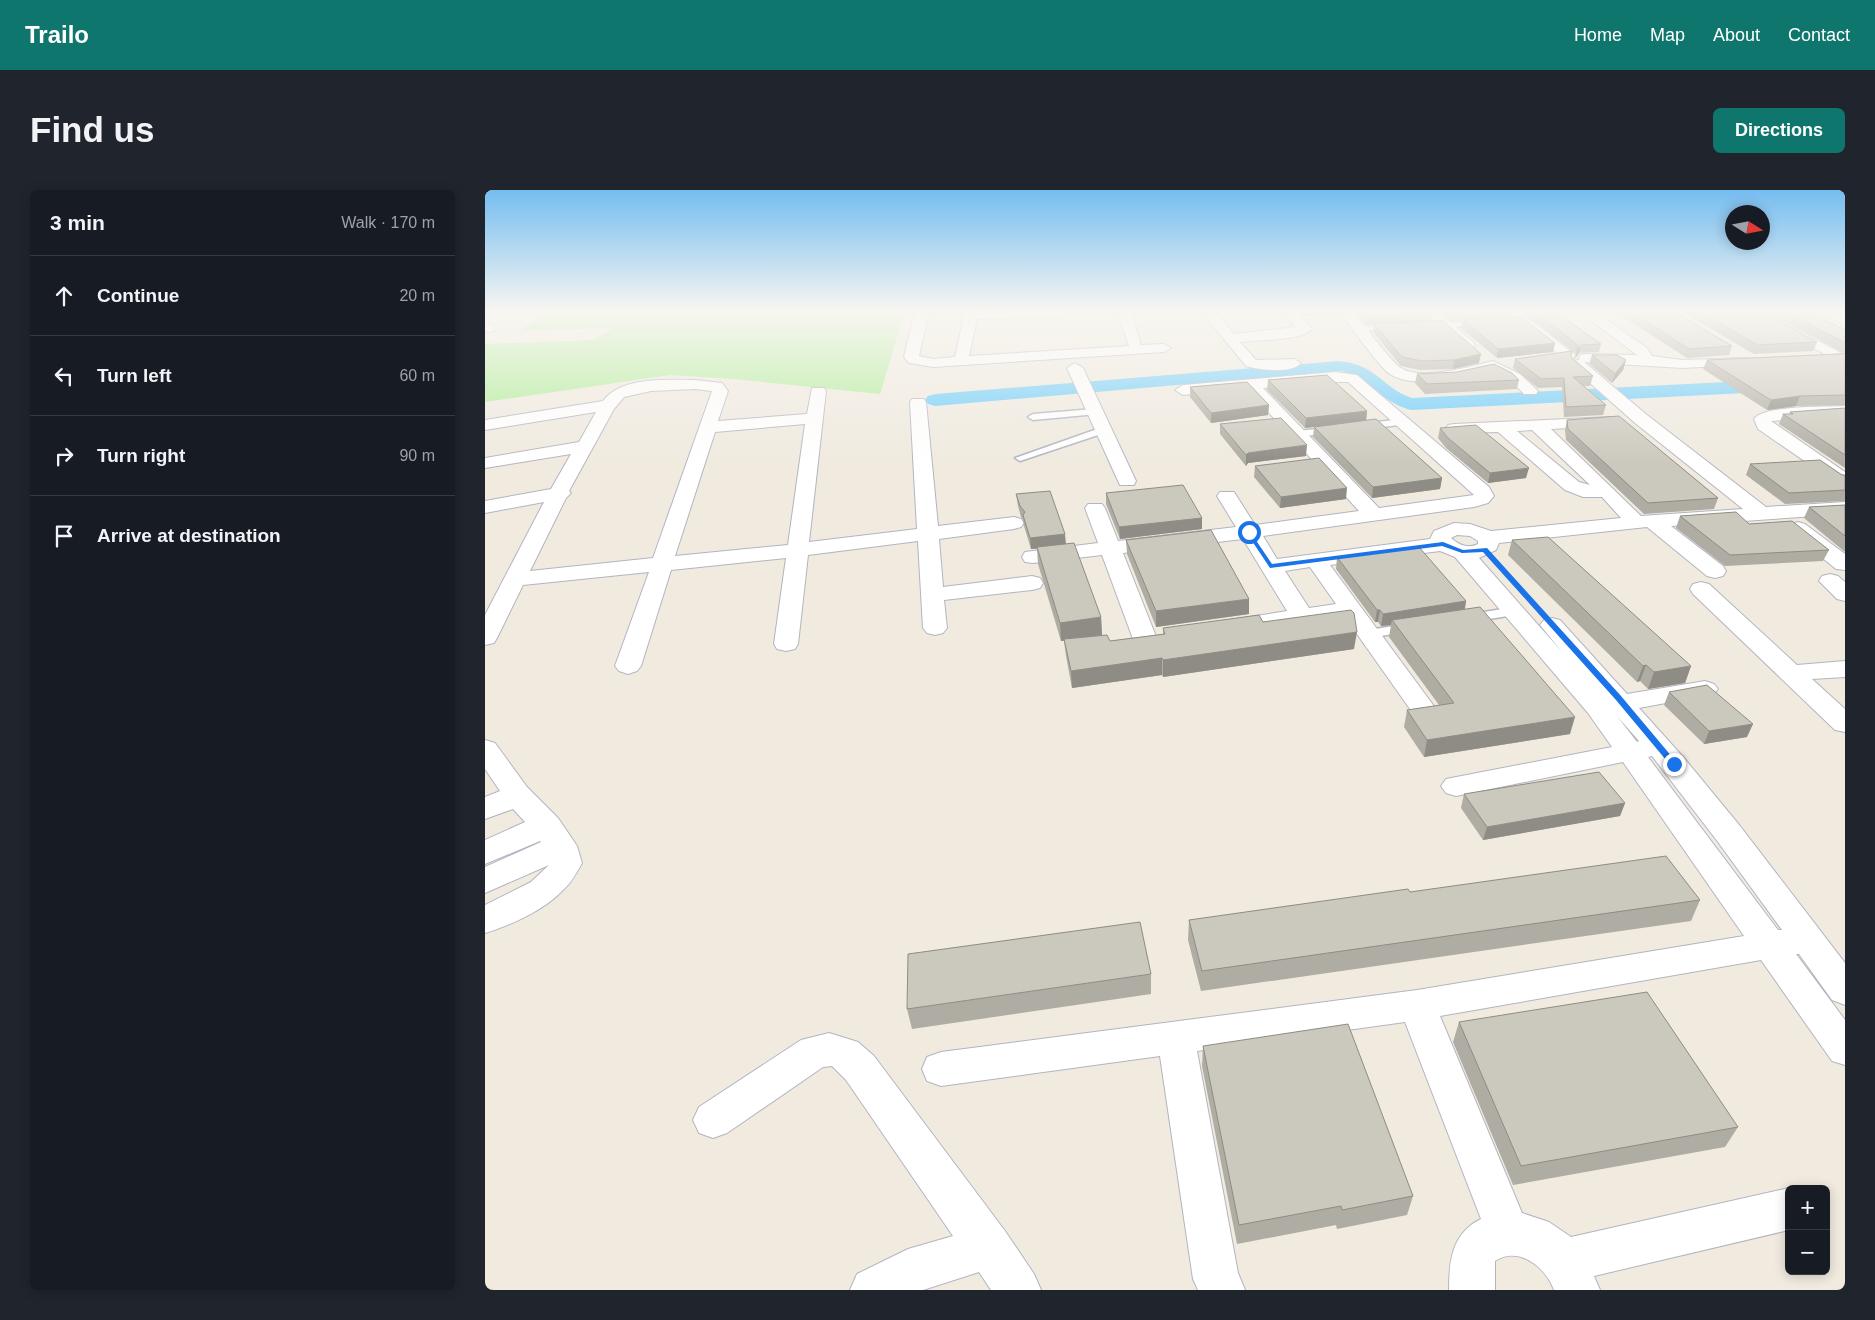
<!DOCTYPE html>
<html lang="en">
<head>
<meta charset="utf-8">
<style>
  :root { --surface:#171b24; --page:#20242c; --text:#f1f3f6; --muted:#9ea1a6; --line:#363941; --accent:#0f766e }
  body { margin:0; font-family:Helvetica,sans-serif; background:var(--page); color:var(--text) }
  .controls { position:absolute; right:15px; bottom:15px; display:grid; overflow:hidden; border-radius:8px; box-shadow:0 2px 12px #0003 }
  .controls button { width:45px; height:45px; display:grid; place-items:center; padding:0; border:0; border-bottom:1px solid var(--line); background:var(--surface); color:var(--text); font:25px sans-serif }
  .compass { position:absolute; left:1240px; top:15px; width:45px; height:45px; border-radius:50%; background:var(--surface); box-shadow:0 2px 12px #0003; rotate:101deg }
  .stop { position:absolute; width:15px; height:15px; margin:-11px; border:4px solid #1a73e8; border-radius:50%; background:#fff }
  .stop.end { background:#1a73e8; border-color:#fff; box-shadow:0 1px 5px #0008 }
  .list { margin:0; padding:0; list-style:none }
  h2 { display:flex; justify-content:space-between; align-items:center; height:65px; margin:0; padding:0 20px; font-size:21px }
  h2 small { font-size:16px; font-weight:400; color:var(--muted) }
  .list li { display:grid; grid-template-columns:32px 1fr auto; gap:15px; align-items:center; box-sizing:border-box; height:80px; padding:0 20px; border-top:1px solid var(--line) }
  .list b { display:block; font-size:19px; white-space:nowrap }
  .list em { font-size:16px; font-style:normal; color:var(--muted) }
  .icon { flex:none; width:28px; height:28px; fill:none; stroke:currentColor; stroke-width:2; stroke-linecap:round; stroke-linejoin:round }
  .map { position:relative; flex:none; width:1360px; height:1100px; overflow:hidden; border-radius:8px }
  header { display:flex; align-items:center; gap:30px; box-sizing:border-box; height:70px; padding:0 25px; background:var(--accent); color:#fff }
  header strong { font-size:24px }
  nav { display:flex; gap:28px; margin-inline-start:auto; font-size:18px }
  .intro { display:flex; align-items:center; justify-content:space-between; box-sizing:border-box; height:120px; padding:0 30px }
  h1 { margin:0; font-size:35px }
  .button { padding:12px 22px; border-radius:8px; background:var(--accent); color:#fff; font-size:18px; font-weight:700 }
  main { display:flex; gap:30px; padding:0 30px }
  aside { flex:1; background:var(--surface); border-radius:8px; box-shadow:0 2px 12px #0003 }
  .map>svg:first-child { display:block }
  .green { fill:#aeec96 }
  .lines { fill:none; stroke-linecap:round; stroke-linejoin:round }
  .canal { fill:#68cbfc; fill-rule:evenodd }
  .service-casing { stroke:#b3b4c2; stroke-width:3 }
  .minor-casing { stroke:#b3b4c2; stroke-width:2 }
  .service { fill:#fff; fill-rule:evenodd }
  .minor { fill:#fff; fill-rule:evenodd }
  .wall { fill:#afaca3 }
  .shaded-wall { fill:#8e8c84 }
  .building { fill:#cbc8bd; stroke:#8e8c84 }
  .route { fill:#1a73e8 }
</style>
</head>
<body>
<header>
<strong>Trailo</strong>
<nav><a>Home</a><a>Map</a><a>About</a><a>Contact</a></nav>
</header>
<div class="intro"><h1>Find us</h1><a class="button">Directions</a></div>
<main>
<aside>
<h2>3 min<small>Walk · 170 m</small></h2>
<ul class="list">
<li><svg class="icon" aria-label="ahead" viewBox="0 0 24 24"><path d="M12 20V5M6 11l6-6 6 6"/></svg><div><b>Continue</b></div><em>20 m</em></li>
<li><svg class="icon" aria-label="left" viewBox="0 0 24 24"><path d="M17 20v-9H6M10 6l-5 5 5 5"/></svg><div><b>Turn left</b></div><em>60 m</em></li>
<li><svg class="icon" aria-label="right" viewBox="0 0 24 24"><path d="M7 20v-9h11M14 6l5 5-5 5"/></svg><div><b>Turn right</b></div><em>90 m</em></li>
<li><svg class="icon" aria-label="arrive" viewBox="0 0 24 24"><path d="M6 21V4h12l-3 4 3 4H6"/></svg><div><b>Arrive at destination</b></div></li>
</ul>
</aside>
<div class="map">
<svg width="1360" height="1100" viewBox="0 0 1360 1100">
  <rect width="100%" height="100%" fill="#f0eadf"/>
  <!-- green -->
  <path class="green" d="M 63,121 L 420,121 L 395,204 L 249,189 L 185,185 L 0,212 L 0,154 L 109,150 L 127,138 L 35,141 Z"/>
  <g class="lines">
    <!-- canal -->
    <path class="canal" d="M 854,171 C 893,175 897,198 927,208 L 1360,186 L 1360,198 L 926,220 C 895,212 881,184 854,181 L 450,216 L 443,214 L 440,210 L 443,206 L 450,204 Z"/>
    <defs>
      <g id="service">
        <path d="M 997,131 L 1001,133 L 1000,135 L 947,138 L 943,136 L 947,134 Z"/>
        <path d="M 910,135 L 914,137 L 913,139 L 875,141 L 871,139 L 875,137 Z"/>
        <path d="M 609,219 L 612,220 L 612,224 L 548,230 L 543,227 L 548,224 Z"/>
        <path d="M 917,229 L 922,232 L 921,234 L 875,240 L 870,237 L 875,234 Z"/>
        <path d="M 618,237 L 622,238 L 622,242 L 535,271 L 530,268 Z"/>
        <path d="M 850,237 L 855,240 L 854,242 L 813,247 L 808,244 L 813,241 Z"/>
        <path d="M 1030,417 L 1037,421 L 1035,424 L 980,433 L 973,429 L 980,425 Z"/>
        <path d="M 927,433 L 932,434 L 934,437 L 932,440 L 884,448 L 877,444 L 884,440 Z"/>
      </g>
      <g id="minor">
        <path d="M 430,121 L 444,121 L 434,166 L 448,169 L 470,167 L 480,121 L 604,121 L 597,125 L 492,129 L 484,166 L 644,156 L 632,121 L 646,121 L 656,155 L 679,154 L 686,158 L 679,162 L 448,177 L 424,173 L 419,167 Z"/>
        <path d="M 716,121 L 730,121 L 749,144 L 811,137 L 797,121 L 811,121 L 827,139 C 817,151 771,150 755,152 L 771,170 L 809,169 L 816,173 C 808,184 773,180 761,176 Z"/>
        <path d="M 854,121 L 868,121 C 877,132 906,172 916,178 C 936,191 987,176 1008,171 L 1035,184 L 1053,201 L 1051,204 L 1039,204 L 1025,190 L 1007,181 C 984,190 927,199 905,184 C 896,179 862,132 854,121 Z"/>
        <path d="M 938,121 L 953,121 L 988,152 L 990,155 L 988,158 L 978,158 Z"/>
        <path d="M 1019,121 L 1034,121 L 1090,165 L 1088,168 L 1078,168 Z"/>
        <path d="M 1093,121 L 1109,121 L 1162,158 L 1167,166 L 1197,170 L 1262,168 L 1264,171 L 1262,174 L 1257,175 L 1197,178 L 1099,172 L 1162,225 L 1281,317 L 1360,312 L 1360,324 L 1186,336 L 1238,376 L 1241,381 L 1238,386 L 1230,388 L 1222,386 L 1162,337 L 1014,353 L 1011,360 L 994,368 L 1078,463 L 1055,435 L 1059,430 L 1067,428 L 1075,430 L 1142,504 L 1220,491 L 1229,494 L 1233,499 L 1229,504 L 1154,518 L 1199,568 L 1255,636 L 1360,773 L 1360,815 L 1347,810 L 1314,764 L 1311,764 L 1360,830 L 1360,875 L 1347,871 L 1276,770 L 955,826 L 1037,1023 L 1064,1032 L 1086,1047 L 1304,998 L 1307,999 L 1304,999 L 1304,1040 L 1109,1086 L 1115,1100 L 1069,1100 C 1061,1078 1034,1055 1010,1071 L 1010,1100 L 964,1100 C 964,1071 967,1043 996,1029 L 920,832 L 712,861 L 753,1083 L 760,1100 L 713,1100 L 708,1089 L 675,866 L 456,896 L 442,891 L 437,879 L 442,867 L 456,862 L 932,800 L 1259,746 L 1138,572 L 971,606 L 961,603 L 956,596 L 961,589 L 1127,557 L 1103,523 L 970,367 L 955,361 L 845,375 L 954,523 L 950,529 L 941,531 L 932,529 L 860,427 L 741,444 L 733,442 L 729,437 L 733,432 L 802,421 L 758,349 L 638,363 L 672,449 L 669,454 L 660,456 L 651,454 L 648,449 L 617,365 L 548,373 L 540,372 L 537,367 L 540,362 L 548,361 L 613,353 L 600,318 L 603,314 L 617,314 L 620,318 L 633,351 L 751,337 L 732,306 L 735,302 L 749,302 L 770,335 L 874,321 L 762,199 L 698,205 L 690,200 L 698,195 L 850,182 L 872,185 L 1004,297 L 1009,306 L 1003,313 L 989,317 L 778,346 L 792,369 L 945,349 L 949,341 L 969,333 L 985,334 L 1006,341 L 1136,328 L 1117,307 L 1098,307 L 1080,300 L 1013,242 L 963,243 L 960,239 L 963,235 L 969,234 L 1126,227 L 1128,231 L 1126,235 L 1120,236 L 1066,239 L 1156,326 L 1258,319 L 1150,233 L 1087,177 L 1085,174 L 1087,171 L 1094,170 L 1095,165 L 1100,164 L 1152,165 ZM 850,192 L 863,192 L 989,305 L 894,318 L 778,198 ZM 1047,240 L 1105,295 L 1094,292 L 1032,241 ZM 972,345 L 985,346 L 993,351 L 993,354 C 983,359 974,355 966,348 ZM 825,377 L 851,414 L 824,418 L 800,381 ZM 1132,526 L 1154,551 L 1152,552 ZM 1167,566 L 1233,652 L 1297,740 L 1293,740 L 1163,567 Z"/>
        <path d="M 1259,121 L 1276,121 L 1360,165 L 1360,175 Z"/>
        <path d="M 1340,121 L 1351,121 L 1360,125 L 1360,134 L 1340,126 Z"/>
        <path d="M 0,134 L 9,135 L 11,138 L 9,141 L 0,142 Z"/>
        <path d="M 590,173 L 598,178 L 651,291 L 649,295 L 635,295 L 633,291 L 582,178 Z"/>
        <path d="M 210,190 L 237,193 L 243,201 L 233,231 L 322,224 L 327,198 L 339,198 L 341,201 L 324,352 L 432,339 L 425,212 L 427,209 L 439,209 L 441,212 L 453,336 L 529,327 L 536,329 L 539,333 L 536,337 L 529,339 L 454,349 L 458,397 L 547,386 L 555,388 L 558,393 L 555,398 L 547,400 L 459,410 L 462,438 L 458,443 L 450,445 L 442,443 L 438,438 L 433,351 L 323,365 L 313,454 L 310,459 L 301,461 L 292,459 L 289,454 L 301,368 L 186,380 L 156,476 L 152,481 L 143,484 L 134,481 L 130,476 L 164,382 L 38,395 L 12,448 L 9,453 L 0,455 L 0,425 L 59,312 L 0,323 L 0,311 L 66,299 L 86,264 L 0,278 L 0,268 L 94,252 L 111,222 L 0,240 L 0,230 L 118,211 C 136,186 183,190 210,190 ZM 210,199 L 227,201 L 168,368 L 45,381 L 81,308 L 86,303 L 84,301 L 90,290 L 129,219 L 139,207 L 166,201 ZM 320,234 L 303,355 L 190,366 L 230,242 Z"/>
        <path d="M 1360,216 L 1360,226 L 1286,231 L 1360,282 L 1360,296 L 1353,294 L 1273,239 L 1269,229 C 1278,215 1342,217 1360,216 Z"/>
        <path d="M 1313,332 L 1320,334 L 1360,364 L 1360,380 L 1351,379 L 1306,342 L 1303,338 L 1306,334 Z"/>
        <path d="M 1345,384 L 1353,386 L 1360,392 L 1360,411 L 1352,409 L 1334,391 L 1337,386 Z"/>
        <path d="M 1216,392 L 1224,394 L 1312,475 L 1360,471 L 1360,487 L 1327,489 L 1360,519 L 1360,542 L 1350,540 L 1208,404 L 1205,399 L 1208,394 Z"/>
        <path d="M 0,550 L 10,553 L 42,597 L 73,628 L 92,656 L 97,673 C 92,682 87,692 79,699 C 60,720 26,735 0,743 L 0,715 L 46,692 L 64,675 L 0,703 L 0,677 L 56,652 L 55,651 L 0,674 L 0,650 L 40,632 L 28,619 L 0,629 L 0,607 L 15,601 L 0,579 Z"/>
        <path d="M 344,843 L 373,852 L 389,866 L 520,1041 L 549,1084 L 556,1100 L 506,1100 L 494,1082 L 438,1100 L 365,1100 L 372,1084 L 423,1059 L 468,1046 L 361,890 L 347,876 L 338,877 L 242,943 L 228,948 L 214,943 L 208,930 L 214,917 L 316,850 Z"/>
      </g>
    </defs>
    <!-- service casing -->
    <use href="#service" class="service-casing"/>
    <!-- minor casing -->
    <use href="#minor" class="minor-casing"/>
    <!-- service -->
    <use href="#service" class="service"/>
    <!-- minor -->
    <use href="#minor" class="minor"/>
  </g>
  <!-- wall -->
  <g class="wall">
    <path d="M 815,121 L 855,121 L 855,125 L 819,126 Z"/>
    <path d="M 870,121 L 945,121 L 948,124 L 947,131 L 994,173 L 968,179 L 935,180 L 916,176 L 888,142 L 889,134 L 882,135 Z"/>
    <path d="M 956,121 L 1026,121 L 1025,127 L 1070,153 L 1068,162 L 1012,168 L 976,138 L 977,130 L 967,131 Z"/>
    <path d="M 1036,121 L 1069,121 L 1116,154 L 1114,162 L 1094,163 L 1090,169 L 1091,164 Z"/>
    <path d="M 1129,121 L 1188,121 L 1247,156 L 1244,165 L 1202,168 Z"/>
    <path d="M 1195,121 L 1275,121 L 1332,152 L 1328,161 L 1269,164 Z"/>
    <path d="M 1280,121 L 1321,121 L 1360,140 L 1360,215 L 1311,216 L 1282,220 L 1218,179 L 1222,170 L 1359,163 Z"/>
    <path d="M 1087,161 L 1086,166 L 1088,169 L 1108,186 L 1105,196 L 1099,196 L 1121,215 L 1118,225 L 1079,227 L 1077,197 L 1053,198 L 1028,178 L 1030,169 Z"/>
    <path d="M 1107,165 L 1141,170 L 1138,180 L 1127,193 L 1104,174 Z"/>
    <path d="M 932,184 L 1034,190 L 1032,199 L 940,204 L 930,193 Z"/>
    <path d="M 783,190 L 882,221 L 881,231 L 957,288 L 955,299 L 887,308 L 828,247 L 829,237 L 820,238 L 782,200 Z"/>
    <path d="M 705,197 L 784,215 L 783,225 L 726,233 L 705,207 Z"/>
    <path d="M 1360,218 L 1360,278 L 1294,234 L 1298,224 L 1304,224 L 1305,222 Z"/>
    <path d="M 1082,230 L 1233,308 L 1229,319 L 1159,324 L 1081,250 L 1080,240 Z"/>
    <path d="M 735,234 L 821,266 L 763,273 L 761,276 L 735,244 Z"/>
    <path d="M 955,238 L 1041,288 L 1003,293 L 961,258 L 953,248 Z"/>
    <path d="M 1265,274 L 1360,285 L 1360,311 L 1300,314 L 1261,285 Z"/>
    <path d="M 770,276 L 861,309 L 795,318 L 769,287 Z"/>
    <path d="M 621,303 L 717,328 L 717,339 L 635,349 L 621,314 Z"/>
    <path d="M 531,304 L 581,354 L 616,427 L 617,445 L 603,447 L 625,451 L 678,444 L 678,438 L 778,432 L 869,459 L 678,487 L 677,485 L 587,498 L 581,466 L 579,451 L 576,451 L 553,374 L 552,359 L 546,359 L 539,336 L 538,330 L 536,327 L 533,316 Z"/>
    <path d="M 1360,315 L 1360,362 L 1319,328 L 1324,317 Z"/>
    <path d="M 1195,326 L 1264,334 L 1344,360 L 1338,371 L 1240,376 L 1191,338 Z"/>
    <path d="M 641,350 L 764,424 L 671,437 L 642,364 Z"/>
    <path d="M 1027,350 L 1206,476 L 1200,493 L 1163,499 L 1155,491 L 1152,492 L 1023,365 Z"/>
    <path d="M 852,367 L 981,411 L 980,419 L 1085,544 L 939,567 L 919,537 L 922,520 L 954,515 L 904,447 L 906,435 L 896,436 L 893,432 L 890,432 L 851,379 Z"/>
    <path d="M 1184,502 L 1262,547 L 1219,554 L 1179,515 Z"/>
    <path d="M 979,604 L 1140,613 L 1135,626 L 998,650 L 976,618 Z"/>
    <path d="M 925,702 L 1215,710 L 1206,731 L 716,801 L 703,750 L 704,730 Z"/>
    <path d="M 666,784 L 666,804 L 427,839 L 422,819 Z"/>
    <path d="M 974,832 L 1253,937 L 1240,957 L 1028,995 L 968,852 Z"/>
    <path d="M 718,856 L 928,1006 L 922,1025 L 852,1039 L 851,1035 L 752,1054 L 717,876 Z"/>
  </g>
  <!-- shaded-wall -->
  <g class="shaded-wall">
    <path d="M 1070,153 L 1068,162 L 1012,168 L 1013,159 Z"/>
    <path d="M 1096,155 L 1094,163 L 1090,169 L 1092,160 Z"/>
    <path d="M 996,164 L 994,173 L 968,179 L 969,170 Z"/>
    <path d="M 1141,170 L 1138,180 L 1127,193 L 1130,184 Z"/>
    <path d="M 1315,206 L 1311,216 L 1282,220 L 1286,210 Z"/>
    <path d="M 784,215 L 783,225 L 726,233 L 726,223 Z"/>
    <path d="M 882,221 L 881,231 L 820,238 L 821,228 Z"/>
    <path d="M 822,255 L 821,266 L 763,273 L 761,276 L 761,265 L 763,263 Z"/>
    <path d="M 1044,278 L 1041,288 L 1003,293 L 1005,283 Z"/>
    <path d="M 957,288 L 955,299 L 887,308 L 888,297 Z"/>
    <path d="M 862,298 L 861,309 L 795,318 L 796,307 Z"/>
    <path d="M 717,328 L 717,339 L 635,349 L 634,337 Z"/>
    <path d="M 580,344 L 581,355 L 546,359 L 545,348 Z"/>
    <path d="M 764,409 L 764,424 L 671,437 L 671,421 Z"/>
    <path d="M 981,411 L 979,423 L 907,430 L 906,435 L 896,436 L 898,424 Z"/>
    <path d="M 892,420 L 895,420 L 893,432 L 890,432 Z"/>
    <path d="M 616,427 L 617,445 L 576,451 L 575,433 Z"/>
    <path d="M 872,442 L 869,459 L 678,487 L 678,470 Z"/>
    <path d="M 677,468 L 677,485 L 587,498 L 586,481 Z"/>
    <path d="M 1161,475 L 1155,491 L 1152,492 L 1158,476 Z"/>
    <path d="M 1206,476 L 1200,493 L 1163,499 L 1169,482 Z"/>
    <path d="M 1090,527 L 1085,544 L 939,567 L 942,550 Z"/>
    <path d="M 1268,534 L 1262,547 L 1219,554 L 1224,541 Z"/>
    <path d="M 1140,613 L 1135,626 L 998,650 L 1002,637 Z"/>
  </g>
  <!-- building -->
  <g class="building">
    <path d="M 877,121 L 945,121 L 948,124 L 883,127 Z"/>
    <path d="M 967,121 L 1005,121 L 969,123 Z"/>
    <path d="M 1048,121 L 1069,121 L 1116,154 L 1096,155 L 1092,160 L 1093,155 Z"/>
    <path d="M 1145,121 L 1188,121 L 1247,156 L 1204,159 Z"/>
    <path d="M 1212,121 L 1275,121 L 1332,152 L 1273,155 Z"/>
    <path d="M 1299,121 L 1321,121 L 1360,140 L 1360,153 Z"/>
    <path d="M 1036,127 L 1070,153 L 1013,159 L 978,129 Z"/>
    <path d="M 957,130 L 996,164 L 969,170 L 937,171 L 917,167 L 889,134 Z"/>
    <path d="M 1087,161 L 1086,166 L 1088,169 L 1108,186 L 1088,187 L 1121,215 L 1081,217 L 1079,188 L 1056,189 L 1030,169 Z"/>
    <path d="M 1360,163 L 1360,205 L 1315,206 L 1286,210 L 1222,170 L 1357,164 Z"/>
    <path d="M 1107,165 L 1132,165 L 1141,170 L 1130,184 Z"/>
    <path d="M 1009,174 L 1027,183 L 1034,190 L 942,194 L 932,184 L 972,182 Z"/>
    <path d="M 842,185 L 882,221 L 821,228 L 783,190 Z"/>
    <path d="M 762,192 L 784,215 L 726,223 L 705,197 Z"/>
    <path d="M 1360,218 L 1360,265 L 1298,224 L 1308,224 L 1305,222 Z"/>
    <path d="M 1134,226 L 1233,308 L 1163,313 L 1083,239 L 1082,230 Z"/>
    <path d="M 796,228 L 822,255 L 763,263 L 761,265 L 735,234 Z"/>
    <path d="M 891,229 L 957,288 L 888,297 L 829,237 Z"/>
    <path d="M 991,235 L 1044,278 L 1005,283 L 963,248 L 955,238 Z"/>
    <path d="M 834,268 L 862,298 L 796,307 L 770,276 Z"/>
    <path d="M 1335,270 L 1357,285 L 1360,285 L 1360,300 L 1304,303 L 1265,274 Z"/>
    <path d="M 698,295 L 717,328 L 634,337 L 621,303 Z"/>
    <path d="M 565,301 L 580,344 L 545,348 L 538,325 L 540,322 L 535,316 L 531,304 Z"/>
    <path d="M 1360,315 L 1360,346 L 1324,317 Z"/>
    <path d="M 1251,322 L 1264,334 L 1307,331 L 1344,360 L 1245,365 L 1195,326 Z"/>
    <path d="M 726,340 L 764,409 L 671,421 L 641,350 Z"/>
    <path d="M 1063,347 L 1206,476 L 1169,482 L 1161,475 L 1158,476 L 1027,350 Z"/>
    <path d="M 589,353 L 616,427 L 575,433 L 552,357 Z"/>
    <path d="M 934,357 L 981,411 L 898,424 L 895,420 L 892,420 L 852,367 Z"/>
    <path d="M 995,417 L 1090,527 L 942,550 L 922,520 L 969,513 L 907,430 Z"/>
    <path d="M 866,420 L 869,423 L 872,442 L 678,470 L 677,468 L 586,481 L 579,449 L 622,445 L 625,451 L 680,444 L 678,438 L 774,425 L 778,432 Z"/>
    <path d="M 1222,495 L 1268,534 L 1224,541 L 1184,502 Z"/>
    <path d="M 1114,582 L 1140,613 L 1002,637 L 979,604 Z"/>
    <path d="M 1181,666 L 1215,710 L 717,781 L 704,730 L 923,699 L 925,702 Z"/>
    <path d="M 655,732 L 666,784 L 422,819 L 423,764 Z"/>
    <path d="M 1162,802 L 1253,937 L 1036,976 L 974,832 Z"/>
    <path d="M 863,834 L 928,1006 L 857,1020 L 856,1016 L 754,1035 L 718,856 Z"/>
  </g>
  <!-- sky -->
  <linearGradient id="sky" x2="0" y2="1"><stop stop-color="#75bdf0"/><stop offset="0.44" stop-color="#f8f6f1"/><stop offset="1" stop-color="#f8f6f1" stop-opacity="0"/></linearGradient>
  <rect width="1360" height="275" fill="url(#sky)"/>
  <!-- route -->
  <path class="route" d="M 764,340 L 787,374 L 958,352 L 978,360 L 1002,358 L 1136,506 L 1193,574 L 1186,576 L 1131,510 L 998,362 L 977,363 L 957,356 L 785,378 L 761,342 Z"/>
</svg>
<div class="controls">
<button>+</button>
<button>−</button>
</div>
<svg class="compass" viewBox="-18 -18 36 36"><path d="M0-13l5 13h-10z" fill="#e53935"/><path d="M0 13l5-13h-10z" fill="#9ea1a6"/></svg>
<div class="stop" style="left:764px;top:342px"></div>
<div class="stop end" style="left:1189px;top:574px"></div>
</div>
</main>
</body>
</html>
